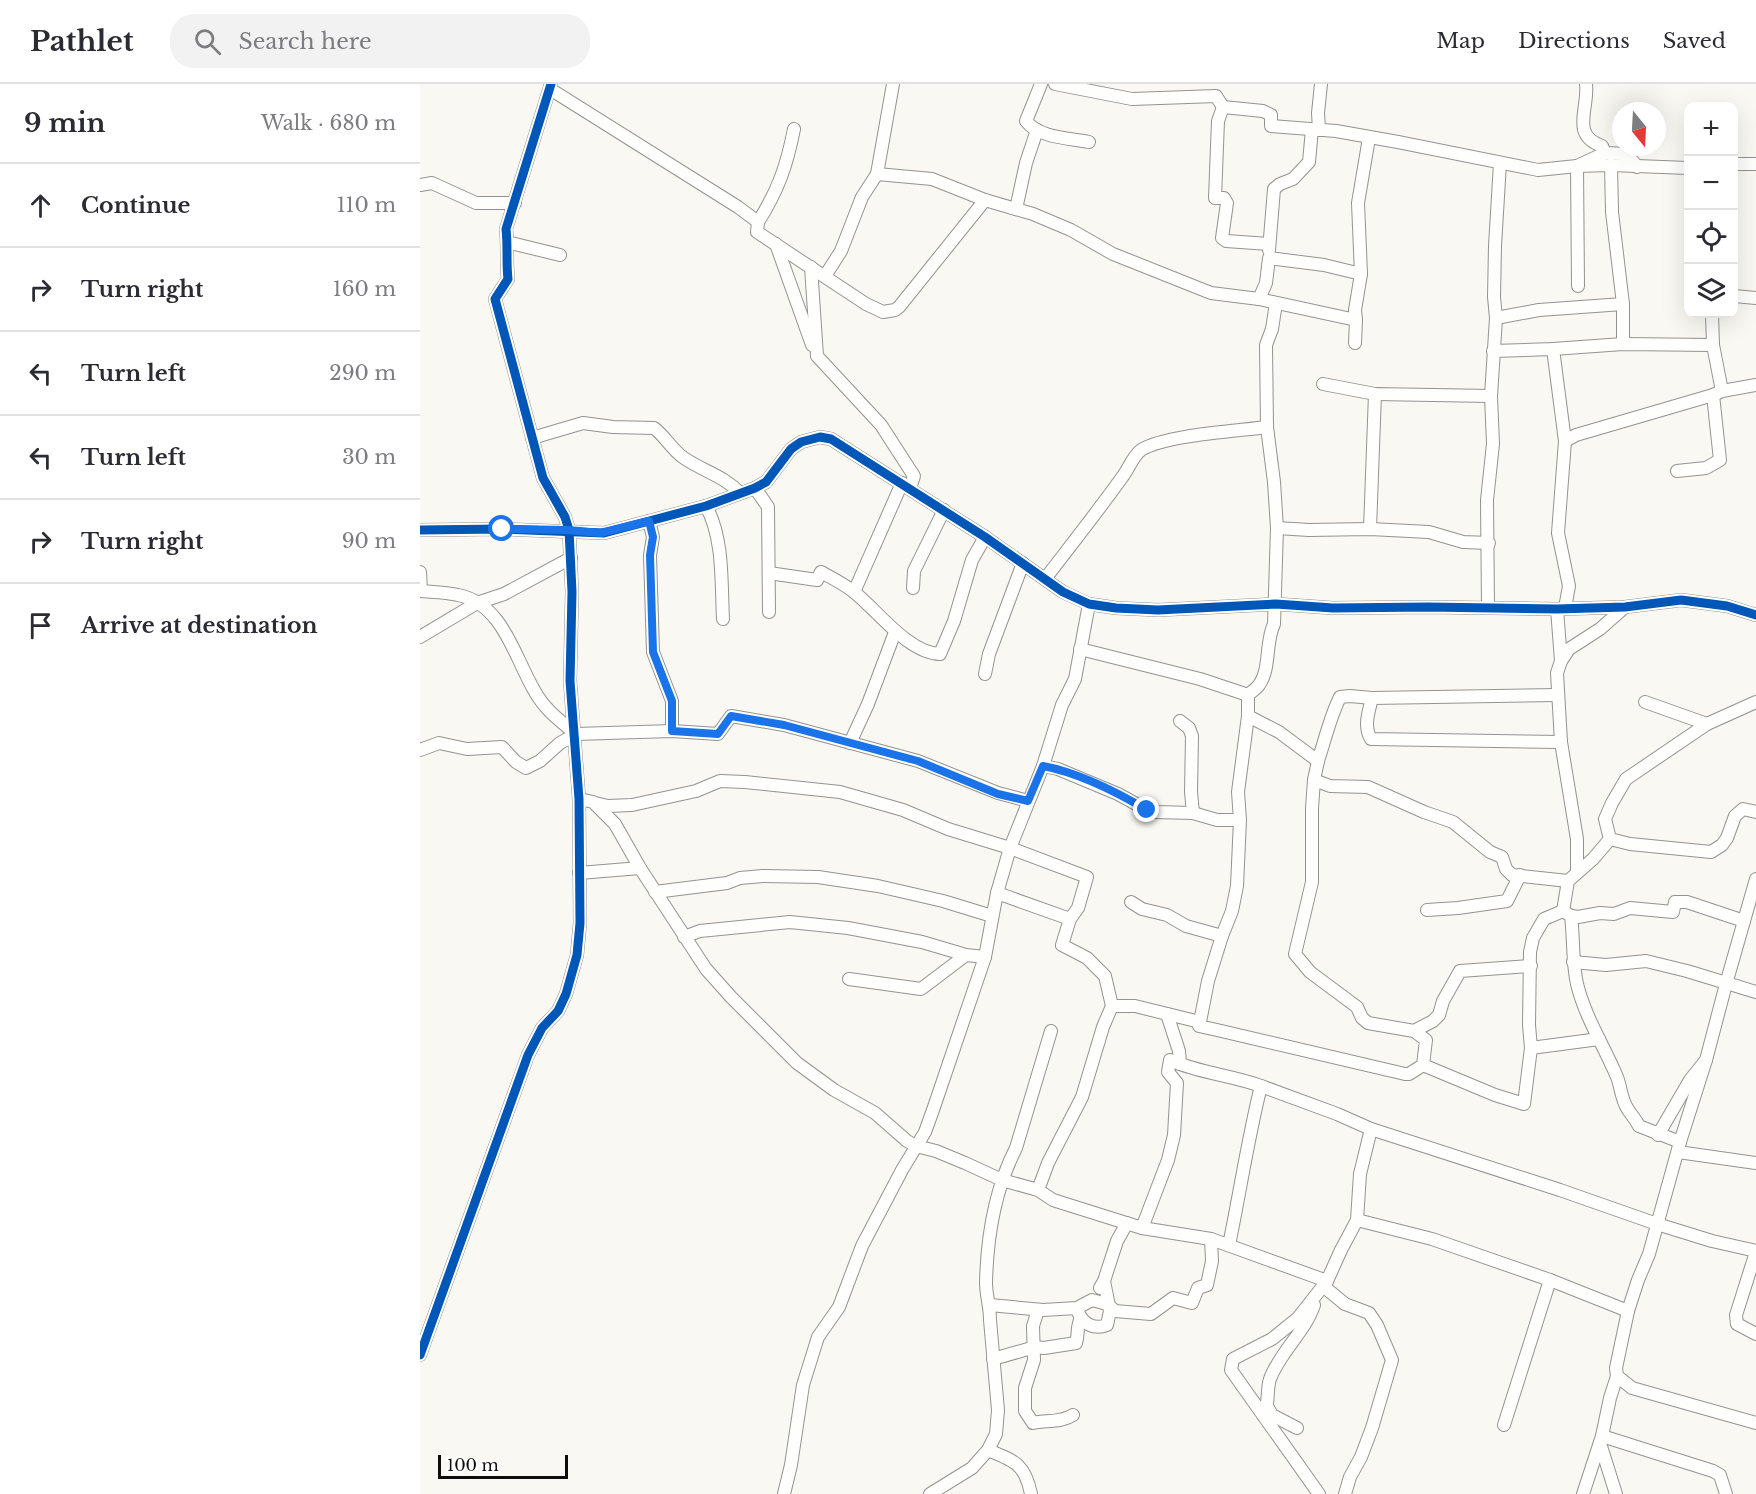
<!DOCTYPE html>
<html lang="en">
<head>
<meta charset="utf-8">
<style>
  :root { --surface:#fff; --page:#f2f2f3; --text:#2b2b33; --muted:#7c7c81; --line:#e1e1e2 }
  body { margin:0; font-family:"Libre Baskerville",serif; background:var(--page); color:var(--text) }
  .controls { position:absolute; right:18px; top:18px; display:grid; overflow:hidden; border-radius:12px; box-shadow:0 6px 24px #0002 }
  .controls button { width:54px; height:54px; display:grid; place-items:center; padding:0; border:0; border-bottom:2px solid var(--line); background:var(--surface); color:var(--text); font:30px sans-serif }
  .compass { position:absolute; left:1192px; top:18px; width:54px; height:54px; border-radius:50%; background:var(--surface); box-shadow:0 6px 24px #0002; rotate:162deg }
  .scale { position:absolute; left:18px; bottom:15px; width:130px; box-sizing:border-box; padding-left:6px; border:3px solid #0d0d0d; border-top:0; font-size:16px; line-height:21px; white-space:nowrap; color:#0d0d0d; -webkit-text-stroke:4px #fff; paint-order:stroke }
  .stop { position:absolute; width:18px; height:18px; margin:-14px; border:4px solid #1a73e8; border-radius:50%; background:#fff }
  .stop.end { background:#1a73e8; border-color:#fff; box-shadow:0 2px 6px #0008 }
  .list { margin:0; padding:0; list-style:none }
  h2 { display:flex; justify-content:space-between; align-items:center; height:78px; margin:0; padding:0 24px; font-size:26px }
  h2 small { font-size:20px; font-weight:400; color:var(--muted) }
  .list li { display:grid; grid-template-columns:39px 1fr auto; gap:18px; align-items:center; box-sizing:border-box; height:84px; padding:0 24px; border-top:2px solid var(--line) }
  .list b { display:block; font-size:22px; white-space:nowrap }
  .list em { font-size:20px; font-style:normal; color:var(--muted) }
  .icon { flex:none; width:33px; height:33px; fill:none; stroke:currentColor; stroke-width:2; stroke-linecap:round; stroke-linejoin:round }
  .map { position:relative; flex:none; width:1336px; height:1410px; overflow:hidden }
  header { display:flex; align-items:center; gap:36px; box-sizing:border-box; height:84px; padding:0 30px; background:var(--surface); border-bottom:2px solid var(--line) }
  header strong { font-size:28px }
  nav { display:flex; gap:33px; margin-inline-start:auto; font-size:21px }
  .search { width:420px; height:54px; background:var(--page); display:flex; align-items:center; gap:15px; box-sizing:border-box; padding:0 21px; border-radius:24px; color:var(--muted); font-size:22px }
  main { display:flex }
  aside { flex:1; background:var(--surface) }
  .map>svg:first-child { display:block }
  .lines { fill:none; stroke-linecap:round; stroke-linejoin:round }
  .minor-casing { stroke:#949390; stroke-width:14 }
  .minor { stroke:#fefefd; stroke-width:12 }
  .cycleway-casing { stroke:#fff; stroke-width:13 }
  .cycleway { stroke:#0057b8; stroke-width:9 }
  .route { stroke:#1a73e8; stroke-width:8 }
</style>
</head>
<body>
<header>
<strong>Pathlet</strong>
<div class="search"><svg class="icon" aria-label="search" viewBox="0 0 24 24"><circle cx="10" cy="10" r="6"/><path d="M15 15l6 6"/></svg>Search here</div>
<nav><a>Map</a><a>Directions</a><a>Saved</a></nav>
</header>
<main>
<aside>
<h2>9 min<small>Walk · 680 m</small></h2>
<ul class="list">
<li><svg class="icon" aria-label="ahead" viewBox="0 0 24 24"><path d="M12 20V5M6 11l6-6 6 6"/></svg><div><b>Continue</b></div><em>110 m</em></li>
<li><svg class="icon" aria-label="right" viewBox="0 0 24 24"><path d="M7 20v-9h11M14 6l5 5-5 5"/></svg><div><b>Turn right</b></div><em>160 m</em></li>
<li><svg class="icon" aria-label="left" viewBox="0 0 24 24"><path d="M17 20v-9H6M10 6l-5 5 5 5"/></svg><div><b>Turn left</b></div><em>290 m</em></li>
<li><svg class="icon" aria-label="left" viewBox="0 0 24 24"><path d="M17 20v-9H6M10 6l-5 5 5 5"/></svg><div><b>Turn left</b></div><em>30 m</em></li>
<li><svg class="icon" aria-label="right" viewBox="0 0 24 24"><path d="M7 20v-9h11M14 6l5 5-5 5"/></svg><div><b>Turn right</b></div><em>90 m</em></li>
<li><svg class="icon" aria-label="arrive" viewBox="0 0 24 24"><path d="M6 21V4h12l-3 4 3 4H6"/></svg><div><b>Arrive at destination</b></div></li>
</ul>
</aside>
<div class="map">
<svg width="1336" height="1410" viewBox="0 0 1336 1410">
  <rect width="100%" height="100%" fill="#faf8f2"/>
  <g class="lines">
    <defs>
      <g id="minor">
        <path d="M 621,0 L 606,37 C 619,54 649,54 669,58"/>
        <path d="M 635,0 L 712,15 L 796,12 L 803,23 L 843,27 L 851,31 L 851,42 L 916,47 L 978,58 L 1118,86 L 1157,82 L 1191,81 L 1268,84"/>
        <path d="M 130,5 L 318,123 L 338,138 L 337,148 L 446,220 L 463,228 L 475,226 L 479,223 L 565,116"/>
        <path d="M 803,23 L 798,37 L 795,114 L 804,114 L 807,119 L 802,154 L 806,157 L 849,160"/>
        <path d="M 899,46 L 898,29 L 901,0"/>
        <path d="M 1185,69 C 1200,69 1209,69 1217,83"/>
        <path d="M 1314,80 L 1336,80"/>
        <path d="M 1191,81 L 1192,128 L 1203,220 L 1203,260"/>
        <path d="M 457,90 L 512,95 L 565,116 L 613,130 L 651,146 L 693,170 L 791,209 L 839,215 L 936,236 L 935,226 L 941,190"/>
        <path d="M 0,101 L 12,99 L 56,119 L 95,119"/>
        <path d="M 596,125 L 606,79 L 617,46"/>
        <path d="M 338,138 C 358,107 367,81 374,45"/>
        <path d="M 87,158 L 140,171"/>
        <path d="M 356,160 L 392,261"/>
        <path d="M 849,166 L 854,105 L 860,100 L 873,95 L 889,78 L 892,45"/>
        <path d="M 391,183 L 397,272 L 461,341 L 494,392 L 490,404"/>
        <path d="M 405,192 L 421,167 L 442,113 L 457,90 L 473,0"/>
        <path d="M 1158,202 L 1157,82 L 1185,69 L 1182,62 C 1150,51 1169,25 1166,0"/>
        <path d="M 1314,212 L 1336,214"/>
        <path d="M 839,215 L 846,199 L 849,174 L 904,181 L 941,190 L 938,119 L 949,54"/>
        <path d="M 1292,230 L 1293,261 L 1302,307"/>
        <path d="M 1076,234 L 1119,226 L 1203,220"/>
        <path d="M 935,259 L 936,236"/>
        <path d="M 1133,265 L 1145,357 L 1138,449 L 1149,502 L 1145,524"/>
        <path d="M 1073,267 L 1133,265 L 1203,260 L 1293,261"/>
        <path d="M 903,300 L 955,310 L 1071,312"/>
        <path d="M 112,354 L 163,339 L 193,343 L 234,344 C 245,352 252,366 264,374 C 283,387 304,392 320,409"/>
        <path d="M 1145,357 L 1156,351 L 1293,311 L 1302,307 L 1336,301"/>
        <path d="M 1257,387 L 1286,384 L 1300,376 L 1293,311"/>
        <path d="M 335,404 L 348,423 L 349,528"/>
        <path d="M 286,422 C 304,455 301,498 303,535"/>
        <path d="M 229,437 L 233,453 L 230,471 L 233,568 L 252,617 L 252,647"/>
        <path d="M 857,444 L 889,446 L 950,445 L 1009,448 L 1043,458 L 1069,459"/>
        <path d="M 950,445 L 955,310"/>
        <path d="M 0,446 L 82,445 L 184,449 L 286,422 L 335,404 L 346,398 L 371,365 L 381,358 L 400,353 L 411,355 L 565,453 L 643,508 L 669,520 L 696,524 L 738,526 L 856,520 L 913,524 L 1008,523 L 1137,525 L 1205,523 L 1261,516 L 1307,522 L 1336,531"/>
        <path d="M 0,488 L 1,507 C 13,508 26,508 38,511 C 83,520 94,572 114,606 C 124,625 139,636 156,650"/>
        <path d="M 349,489 L 397,496 L 401,488 C 412,494 424,500 434,508 C 457,526 488,569 520,570 L 534,537 L 552,476 L 565,453"/>
        <path d="M 625,495 C 651,461 678,427 703,392 C 709,384 713,372 721,366 C 744,351 818,347 847,343"/>
        <path d="M 493,504 L 494,487 L 524,426"/>
        <path d="M 434,508 L 482,399"/>
        <path d="M 1068,523 L 1067,416 L 1073,360 L 1071,312 L 1076,234 L 1074,213 L 1075,162 L 1080,79"/>
        <path d="M 1137,525 L 1141,577 L 1137,589 L 1141,658 L 1157,755 L 1157,788"/>
        <path d="M 0,553 L 57,519 L 84,510 L 151,474"/>
        <path d="M 660,565 L 780,595 L 828,611"/>
        <path d="M 1141,577 L 1149,565 L 1180,545 L 1205,523"/>
        <path d="M 565,590 L 569,570 L 603,479"/>
        <path d="M 952,614 C 949,627 943,642 951,655 L 1141,658"/>
        <path d="M 1225,618 L 1287,640"/>
        <path d="M 760,637 L 769,644 L 772,652 L 771,708 L 773,729"/>
        <path d="M 430,659 L 448,620 L 475,548"/>
        <path d="M 0,666 L 19,659 L 47,665 L 82,663 L 96,678 L 106,684 L 120,677 L 140,659 L 156,650 L 252,647 L 298,650 L 311,632 L 364,641 L 498,677 L 578,709 L 608,717"/>
        <path d="M 898,677 C 905,656 910,633 920,613 L 930,612 L 952,614 L 1138,611"/>
        <path d="M 623,682 L 638,685 L 698,710 L 727,726 L 734,728 L 773,729 L 797,736 L 820,736"/>
        <path d="M 894,696 L 910,702 L 948,703 L 1004,728 L 1033,738 L 1070,768 L 1082,773 L 1086,785 L 1092,791 L 1148,797"/>
        <path d="M 159,715 L 173,718 L 195,740 L 220,784 L 286,885 L 311,913 L 377,979 L 414,1006 L 455,1029 L 487,1057 L 496,1062 L 516,1067 L 545,1079 L 582,1096 L 618,1106 L 633,1116 L 722,1144 L 791,1155 L 907,1197 L 921,1166 L 937,1136 L 940,1090 L 951,1045"/>
        <path d="M 175,719 L 188,722 L 212,721 L 276,707 L 300,697 L 325,698 L 420,708 L 483,726 L 528,745 L 590,764 L 667,793 L 658,824 L 650,835 L 577,809"/>
        <path d="M 1190,755 L 1210,760 L 1291,768 L 1302,761 L 1307,754 L 1315,732 L 1323,725 L 1336,728"/>
        <path d="M 159,789 L 220,784"/>
        <path d="M 235,808 L 307,799 L 320,794 L 343,792 L 398,793 L 458,802 L 523,817 L 572,832"/>
        <path d="M 711,818 L 722,825 L 747,831 L 766,842 L 802,852"/>
        <path d="M 1007,826 L 1038,824 L 1087,817 L 1100,791"/>
        <path d="M 1151,832 L 1158,833 L 1180,829 L 1194,830 L 1210,824 L 1253,828 L 1255,818 L 1267,818 L 1324,837"/>
        <path d="M 650,835 L 642,861 L 667,874 L 685,892 L 692,922 L 715,922 L 780,938 L 779,942 L 797,946 L 985,990 L 989,990 L 1003,981 L 1006,956 L 994,947 L 948,939 L 942,934 L 937,923 L 890,888 L 875,870 L 892,798 L 892,724 L 894,696 L 898,677 L 859,648 L 828,632"/>
        <path d="M 264,853 L 280,847 L 370,838 L 428,844 L 502,858 L 546,871 L 565,873"/>
        <path d="M 1153,878 L 1186,881 L 1226,877 L 1267,887 L 1336,908"/>
        <path d="M 429,895 L 501,905 L 546,871"/>
        <path d="M 747,930 L 759,967 L 760,980"/>
        <path d="M 780,938 L 788,897 L 802,852 L 812,827 L 817,802 L 820,736 L 818,708 L 828,632 L 828,611 C 831,608 836,605 839,601 C 851,584 845,558 854,540 L 857,444 L 854,398 L 847,343 L 846,261 L 852,245 L 856,219"/>
        <path d="M 994,947 L 1013,937 L 1019,931 L 1023,917 L 1040,887 L 1111,882"/>
        <path d="M 1111,964 L 1109,941 L 1110,868 L 1113,854 L 1124,835 L 1143,827"/>
        <path d="M 1003,981 L 1075,1011 L 1104,1020 L 1111,964 L 1179,955"/>
        <path d="M 1238,1051 L 1270,996 L 1286,976 L 1306,900 L 1336,795"/>
        <path d="M 1260,1058 L 1219,1042 C 1215,1034 1211,1031 1207,1024 C 1201,1014 1201,1003 1197,993 C 1184,962 1165,933 1157,900 C 1152,878 1154,855 1151,832 L 1143,827 L 1148,797 L 1173,775 L 1190,755 L 1185,735 L 1192,719 L 1206,695 L 1287,640 L 1336,618"/>
        <path d="M 1258,1068 L 1336,1079"/>
        <path d="M 618,1106 L 628,1079 L 662,1013 L 683,943 L 692,922"/>
        <path d="M 937,1136 L 1012,1155 L 1130,1196 L 1208,1227"/>
        <path d="M 722,1144 L 748,1076 L 754,1051 L 757,999 L 748,988 L 750,976 C 779,989 811,991 841,1002"/>
        <path d="M 809,1161 C 820,1108 828,1054 841,1002 L 917,1030 L 951,1045 L 1140,1106 L 1237,1140 L 1292,1157 L 1336,1167"/>
        <path d="M 1336,1168 L 1316,1231 L 1317,1240 L 1336,1250"/>
        <path d="M 903,1202 L 925,1220 L 949,1229 L 957,1241 L 972,1276 L 952,1344 L 941,1373 L 930,1393 L 925,1410"/>
        <path d="M 680,1204 L 684,1197 L 697,1157 L 707,1139"/>
        <path d="M 570,1221 L 623,1226 L 657,1224 L 672,1216 L 687,1220 L 695,1227 L 731,1230 L 753,1214 L 772,1219 L 778,1204 L 787,1201 L 792,1177 L 791,1155"/>
        <path d="M 618,1226 L 613,1242 L 614,1276 L 605,1304 L 605,1327 L 613,1339 C 626,1336 641,1339 653,1331"/>
        <path d="M 658,1228 C 663,1240 674,1246 687,1241 L 690,1227 L 684,1197"/>
        <path d="M 0,1271 L 108,971 L 122,944 L 138,927 L 146,910 L 157,871 L 160,839 L 159,715 L 150,597 L 152,508 L 149,446 L 145,433 L 123,394 L 75,215 L 88,195 C 86,178 88,162 86,145 L 131,0"/>
        <path d="M 573,1275 L 615,1263 L 624,1264 L 656,1259 C 659,1250 656,1243 661,1234"/>
        <path d="M 1197,1292 L 1212,1304 L 1336,1339"/>
        <path d="M 848,1324 L 852,1331 L 877,1344"/>
        <path d="M 843,1331 C 850,1320 846,1307 850,1295 C 860,1268 885,1248 894,1221"/>
        <path d="M 1084,1341 L 1130,1196"/>
        <path d="M 1182,1352 L 1293,1387 L 1300,1391 L 1306,1410"/>
        <path d="M 1180,1359 L 1196,1410"/>
        <path d="M 568,1366 C 595,1377 605,1380 611,1410"/>
        <path d="M 364,1410 L 371,1381 L 383,1301 L 398,1253 L 419,1223 L 442,1162 L 482,1086 L 505,1048 L 513,1026 L 565,873 L 577,809 L 590,764 L 623,682 L 642,621 L 655,595 L 669,520"/>
        <path d="M 510,1410 L 552,1384 L 568,1366 L 576,1350 L 578,1326 L 570,1236 C 570,1222 566,1211 566,1199 C 567,1153 575,1105 596,1064 L 631,947"/>
        <path d="M 899,1410 L 811,1286 L 813,1275 L 852,1255 L 878,1234 L 907,1197"/>
        <path d="M 1163,1410 L 1182,1352 L 1190,1314 L 1197,1292 L 1196,1284 L 1208,1227 L 1218,1196 L 1229,1170 L 1260,1058 L 1286,976"/>
      </g>
    </defs>
    <!-- minor casing -->
    <use href="#minor" class="minor-casing"/>
    <!-- minor -->
    <use href="#minor" class="minor"/>
    <defs>
      <g id="cycleway">
        <path d="M 0,446 L 82,445 L 184,449 L 286,422 L 335,404 L 346,398 L 371,365 L 381,358 L 400,353 L 411,355 L 565,453 L 643,508 L 669,520 L 696,524 L 738,526 L 856,520 L 913,524 L 1008,523 L 1137,525 L 1205,523 L 1261,516 L 1307,522 L 1336,531"/>
        <path d="M 0,1271 L 108,971 L 122,944 L 138,927 L 146,910 L 157,871 L 160,839 L 159,715 L 150,597 L 152,508 L 149,446 L 145,433 L 123,394 L 75,215 L 88,195 C 86,178 88,162 86,145 L 131,0"/>
      </g>
    </defs>
    <!-- cycleway casing -->
    <use href="#cycleway" class="cycleway-casing"/>
    <!-- cycleway -->
    <use href="#cycleway" class="cycleway"/>
  </g>
  <g class="lines">
    <!-- route -->
    <path class="route" d="M 82,445 L 148,446 L 180,449 L 229,437 L 233,453 L 230,471 L 233,568 L 252,617 L 252,647 L 298,650 L 311,632 L 364,641 L 498,677 L 578,710 L 608,717 L 623,682 C 660,689 695,707 727,726"/>
  </g>
</svg>
<div class="controls">
<button>+</button>
<button>−</button>
<button><svg class="icon" aria-label="locate" viewBox="0 0 24 24"><circle cx="12" cy="12" r="6"/><path d="M12 2v4M12 18v4M2 12h4M18 12h4"/></svg></button>
<button><svg class="icon" aria-label="layers" viewBox="0 0 24 24"><path d="M12 4l9 5-9 5-9-5zM3 14l9 5 9-5"/></svg></button>
</div>
<svg class="compass" viewBox="-18 -18 36 36"><path d="M0-13l5 13h-10z" fill="#e53935"/><path d="M0 13l5-13h-10z" fill="#7c7c81"/></svg>
<div class="scale">100 m</div>
<div class="stop" style="left:82px;top:445px"></div>
<div class="stop end" style="left:727px;top:726px"></div>
</div>
</main>
</body>
</html>
